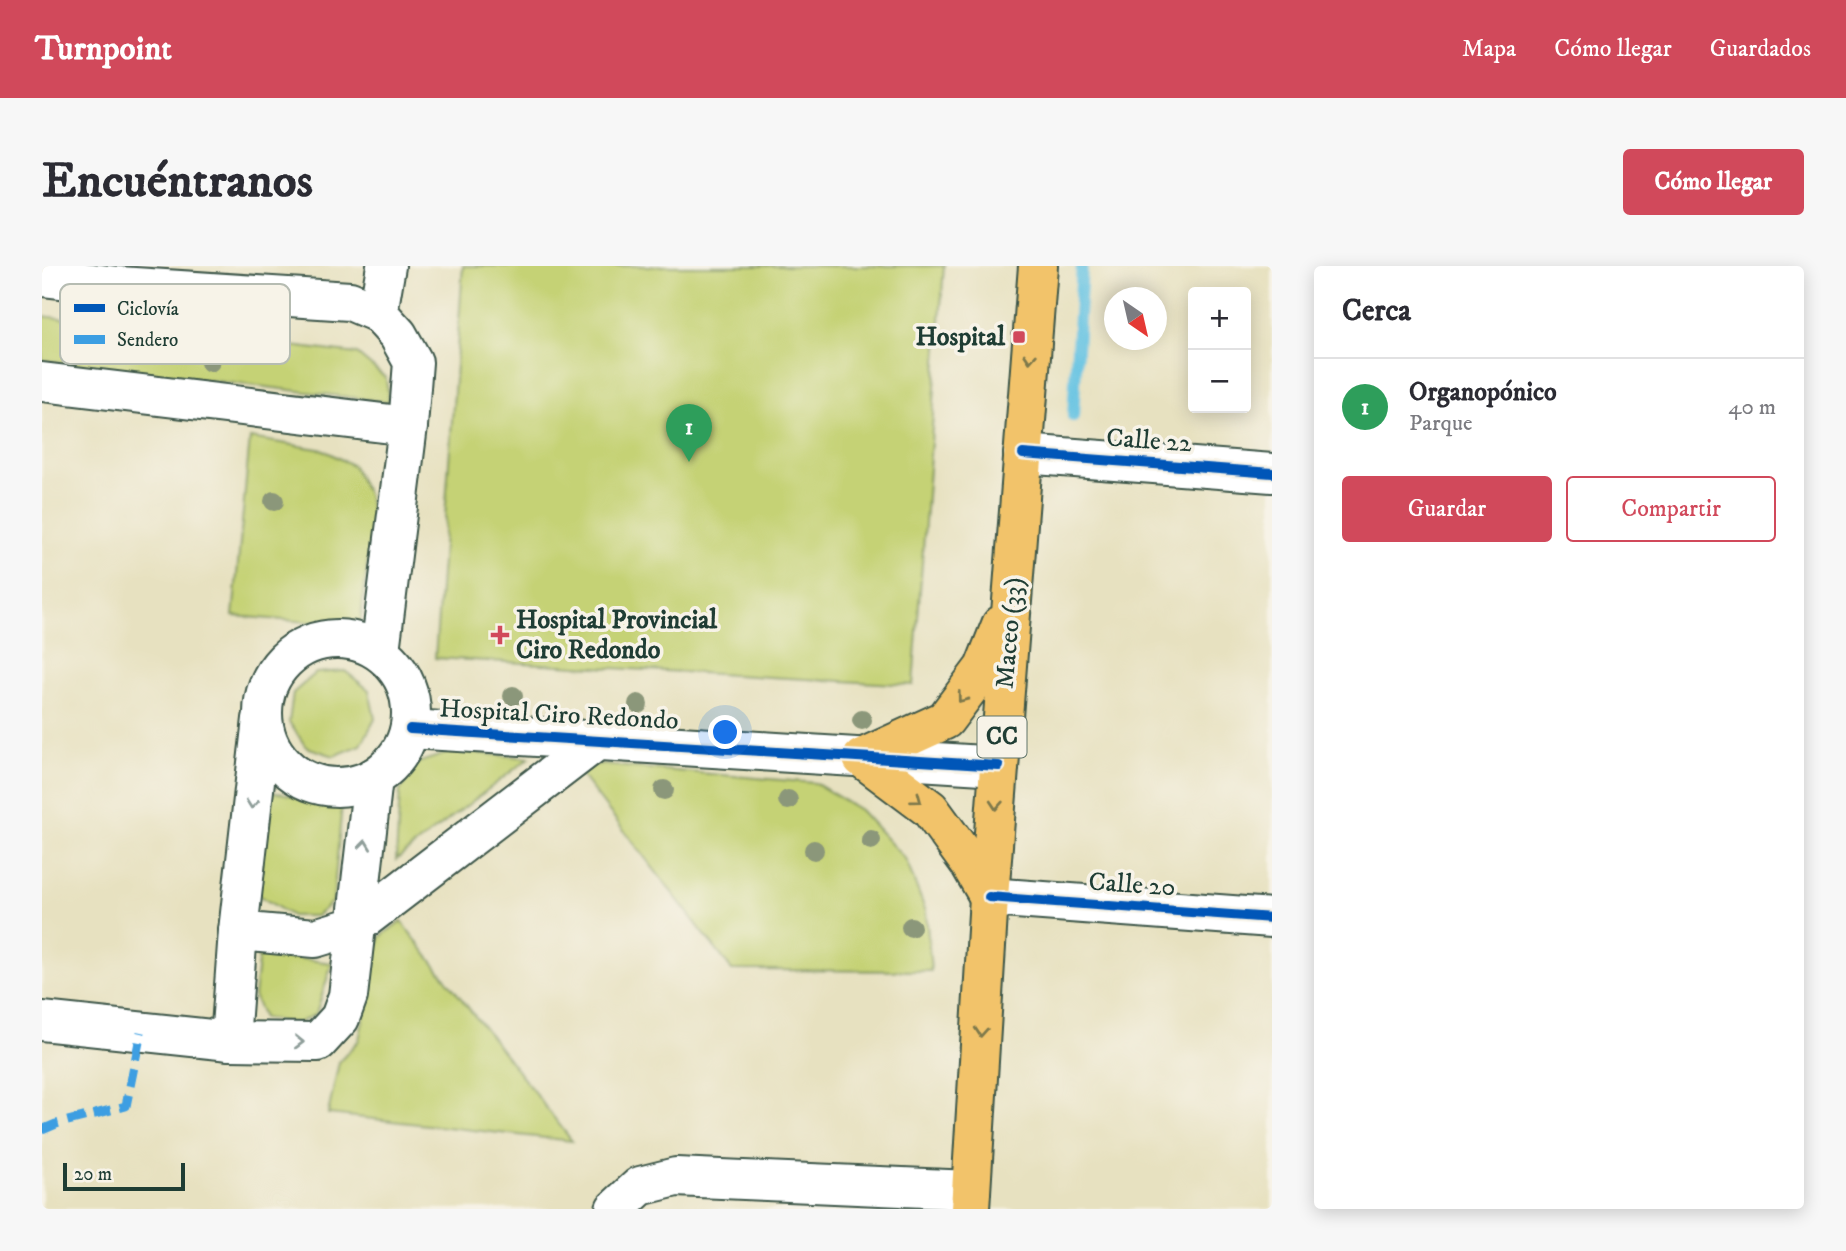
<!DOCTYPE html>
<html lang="es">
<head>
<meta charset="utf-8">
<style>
  :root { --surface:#fff; --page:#f7f7f7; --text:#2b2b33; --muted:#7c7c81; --line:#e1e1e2; --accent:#d1495b }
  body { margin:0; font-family:"IM FELL DW Pica",serif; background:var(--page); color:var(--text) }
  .controls { position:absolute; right:21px; top:21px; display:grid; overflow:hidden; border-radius:7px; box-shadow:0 4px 18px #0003 }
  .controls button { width:63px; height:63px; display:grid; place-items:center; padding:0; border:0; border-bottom:2px solid var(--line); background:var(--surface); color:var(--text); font:35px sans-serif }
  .compass { position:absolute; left:1062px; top:21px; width:63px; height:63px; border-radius:50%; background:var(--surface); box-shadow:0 4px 18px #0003; rotate:146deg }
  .scale { position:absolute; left:21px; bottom:18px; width:122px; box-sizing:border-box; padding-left:7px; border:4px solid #1f3d34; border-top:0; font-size:19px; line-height:24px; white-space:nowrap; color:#1f3d34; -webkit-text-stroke:5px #f7f3e8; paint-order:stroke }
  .you { position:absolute; left:684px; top:467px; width:24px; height:24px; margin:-18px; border:5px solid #fff; border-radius:50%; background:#1a73e8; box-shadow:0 0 0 10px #1a73e833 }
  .badge { display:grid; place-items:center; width:46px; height:46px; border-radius:50%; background:var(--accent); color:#fff; font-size:23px; font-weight:700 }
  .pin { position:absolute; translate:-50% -58px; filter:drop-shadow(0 2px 4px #0008) }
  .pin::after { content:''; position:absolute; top:37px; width:24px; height:21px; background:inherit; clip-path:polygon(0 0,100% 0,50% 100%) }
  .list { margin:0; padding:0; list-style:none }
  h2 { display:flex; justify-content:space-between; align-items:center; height:91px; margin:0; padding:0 28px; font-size:30px }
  h2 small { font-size:23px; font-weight:400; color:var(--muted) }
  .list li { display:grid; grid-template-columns:46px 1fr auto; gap:21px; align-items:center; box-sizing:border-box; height:98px; padding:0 28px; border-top:2px solid var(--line) }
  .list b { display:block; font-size:26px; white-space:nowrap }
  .list p { margin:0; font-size:23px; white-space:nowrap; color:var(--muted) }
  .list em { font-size:23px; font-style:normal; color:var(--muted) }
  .actions { display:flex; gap:14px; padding:21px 28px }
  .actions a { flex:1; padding:16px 0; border:2px solid var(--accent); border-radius:7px; text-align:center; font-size:24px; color:var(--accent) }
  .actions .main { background:var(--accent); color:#fff }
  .map { position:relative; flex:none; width:1230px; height:943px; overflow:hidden; border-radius:7px }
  header { display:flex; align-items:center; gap:42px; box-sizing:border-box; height:98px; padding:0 35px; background:var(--accent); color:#fff }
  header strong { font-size:33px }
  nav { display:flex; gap:38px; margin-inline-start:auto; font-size:24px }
  .intro { display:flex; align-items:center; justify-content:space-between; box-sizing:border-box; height:168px; padding:0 42px }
  h1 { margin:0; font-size:49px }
  .button { padding:18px 32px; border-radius:7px; background:var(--accent); color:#fff; font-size:24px; font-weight:700 }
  main { display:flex; gap:42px; padding:0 42px }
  aside { flex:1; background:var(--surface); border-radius:7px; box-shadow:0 4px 18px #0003 }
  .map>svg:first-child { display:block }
  .green { fill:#c5d274; stroke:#728854; stroke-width:2 }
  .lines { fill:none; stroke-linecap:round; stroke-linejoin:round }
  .stream { stroke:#63c2e2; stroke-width:12 }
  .minor-casing { stroke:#3d5649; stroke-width:42 }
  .major-casing { stroke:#3d5649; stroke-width:42 }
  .minor { stroke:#fff; stroke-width:38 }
  .major { stroke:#f2c36a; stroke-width:38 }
  .quiet { stroke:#3c9ee2; stroke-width:9; stroke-dasharray:18 9; stroke-linecap:butt }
  .cycleway-casing { stroke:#f7f3e8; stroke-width:15 }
  .cycleway { stroke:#0057b8; stroke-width:10 }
  .tree { fill:#8b977a }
  .oneway { stroke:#7e794c }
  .oneway2 { stroke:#8f9e9a }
  .poi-dot { fill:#d1495b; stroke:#f7f3e8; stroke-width:2.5 }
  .labels { text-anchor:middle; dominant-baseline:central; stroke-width:7; stroke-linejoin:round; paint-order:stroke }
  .shield { fill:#f7f3e8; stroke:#60746a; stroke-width:2 }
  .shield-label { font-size:24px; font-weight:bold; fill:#1f3d34 }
  .poi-label { font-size:26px; font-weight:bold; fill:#1f3d34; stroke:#f7f3e8; text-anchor:end }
  .street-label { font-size:26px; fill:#1f3d34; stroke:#f7f3e8 }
  .key { fill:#f7f3e8; stroke:#b6bcb2; stroke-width:2 }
  .key-label { font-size:19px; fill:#1f3d34 }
</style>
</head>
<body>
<header>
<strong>Turnpoint</strong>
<nav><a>Mapa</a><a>Cómo llegar</a><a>Guardados</a></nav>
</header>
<div class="intro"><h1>Encuéntranos</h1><a class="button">Cómo llegar</a></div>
<main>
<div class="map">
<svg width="1230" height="943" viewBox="0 0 1230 943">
  <rect width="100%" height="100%" fill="#f7f3e8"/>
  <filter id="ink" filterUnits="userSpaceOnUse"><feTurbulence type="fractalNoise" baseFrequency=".0143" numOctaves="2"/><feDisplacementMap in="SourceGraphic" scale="14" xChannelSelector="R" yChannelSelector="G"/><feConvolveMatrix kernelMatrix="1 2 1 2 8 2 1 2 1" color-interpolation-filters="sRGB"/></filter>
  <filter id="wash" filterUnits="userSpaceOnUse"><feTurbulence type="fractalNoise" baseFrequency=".00686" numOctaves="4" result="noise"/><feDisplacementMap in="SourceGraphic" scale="28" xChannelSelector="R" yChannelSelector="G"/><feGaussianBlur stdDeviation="1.57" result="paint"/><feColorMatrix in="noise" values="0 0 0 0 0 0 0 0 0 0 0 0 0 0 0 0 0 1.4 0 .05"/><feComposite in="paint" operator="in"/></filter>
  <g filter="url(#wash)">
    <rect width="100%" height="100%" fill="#e7e1c0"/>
    <!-- green -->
    <g class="green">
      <path d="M 421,0 L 902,0 L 871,419 L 393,392 Z"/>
      <path d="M 0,50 L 315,88 L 344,112 L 347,136 L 0,94 Z"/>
      <path d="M 208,172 L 282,184 L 311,200 L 325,228 L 331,249 L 318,360 L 191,350 Z"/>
      <path d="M 303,405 L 327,424 L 333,453 L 319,479 L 292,490 L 264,481 L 247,456 L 251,427 L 274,407 Z"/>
      <path d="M 412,485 L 487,492 L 354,594 L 358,525 L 375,497 Z"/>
      <path d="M 529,496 L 773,517 L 818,544 L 864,594 L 884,646 L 889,705 L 690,704 Z"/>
      <path d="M 226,525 L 300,538 L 291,635 L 274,650 L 250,650 L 216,629 Z"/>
      <path d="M 359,655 L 530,875 L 286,848 L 297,796 L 317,774 L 338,671 Z"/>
      <path d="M 217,687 L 290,697 L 274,748 L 254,758 L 221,752 L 212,730 Z"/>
    </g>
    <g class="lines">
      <!-- stream -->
      <path class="stream" d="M 1031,150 L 1040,0"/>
    </g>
  </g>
  <g filter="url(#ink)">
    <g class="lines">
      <defs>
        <g id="minor">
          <path d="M 0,11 L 77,20 L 308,35 L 336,47 L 356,69 L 371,96 L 366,160 L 338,385"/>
          <path d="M 336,47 L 344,0"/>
          <path d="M 0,116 L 366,160"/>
          <path d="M 981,188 L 1230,207"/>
          <circle cx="295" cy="447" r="74"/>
          <path d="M 368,463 L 957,500"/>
          <path d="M 947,631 L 1230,652"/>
          <path d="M 196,665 L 273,672 L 313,660 L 556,474"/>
          <path d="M 0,755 L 188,775 L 276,776 L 298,752 L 306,730 L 331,512"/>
          <path d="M 188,775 L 196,665 L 220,453"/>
          <path d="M 573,943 L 598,920 L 634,911 L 929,924"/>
        </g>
        <g id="major">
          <path d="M 947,631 L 928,598 L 888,543 L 820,492 L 903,454 L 942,402 L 959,359"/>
          <path d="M 928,943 L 947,631 L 996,0"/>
        </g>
      </defs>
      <!-- minor casing -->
      <use href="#minor" class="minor-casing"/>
      <!-- major casing -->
      <use href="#major" class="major-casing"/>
      <!-- minor -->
      <use href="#minor" class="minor"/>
      <!-- major -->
      <use href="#major" class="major"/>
      <!-- quiet -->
      <path class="quiet" d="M 0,864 L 14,858 L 84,840 L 99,766"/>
      <defs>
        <g id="cycleway">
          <path d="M 981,188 L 1230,207"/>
          <path d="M 368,463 L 957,500"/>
          <path d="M 947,631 L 1230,652"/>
        </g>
      </defs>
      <!-- cycleway casing -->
      <use href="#cycleway" class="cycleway-casing"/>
      <!-- cycleway -->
      <use href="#cycleway" class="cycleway"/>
    </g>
    <!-- trees -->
    <g class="tree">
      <circle cx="168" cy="96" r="10"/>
      <circle cx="232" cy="235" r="10"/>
      <circle cx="471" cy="430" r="10"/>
      <circle cx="596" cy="438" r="10"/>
      <circle cx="820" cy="454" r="10"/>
      <circle cx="622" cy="524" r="10"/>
      <circle cx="746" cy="534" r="10"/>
      <circle cx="829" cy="574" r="10"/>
      <circle cx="772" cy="584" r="10"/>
      <circle cx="869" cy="661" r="10"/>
    </g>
    <!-- one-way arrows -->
    <defs><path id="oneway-chevron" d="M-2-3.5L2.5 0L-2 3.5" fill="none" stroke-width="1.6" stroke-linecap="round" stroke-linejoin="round" transform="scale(1.75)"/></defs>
    <g class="oneway">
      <use href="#oneway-chevron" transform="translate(988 92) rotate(94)"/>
      <use href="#oneway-chevron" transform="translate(920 432) rotate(127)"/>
      <use href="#oneway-chevron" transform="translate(875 533) rotate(37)"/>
      <use href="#oneway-chevron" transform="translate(954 539) rotate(94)"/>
      <use href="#oneway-chevron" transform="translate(939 766) rotate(94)"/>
    </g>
    <g class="oneway2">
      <use href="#oneway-chevron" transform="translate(210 538) rotate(96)"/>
      <use href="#oneway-chevron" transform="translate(323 579) rotate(-83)"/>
      <use href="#oneway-chevron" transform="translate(257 776) rotate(1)"/>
    </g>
  </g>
  <!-- markers -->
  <g class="poi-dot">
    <rect x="970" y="64" width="14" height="14" rx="3.5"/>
    <path d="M454.5 358.5h7v7h7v7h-7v7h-7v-7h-7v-7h7z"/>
  </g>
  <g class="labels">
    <!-- shield labels -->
    <rect class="shield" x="935.5" y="450.5" width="49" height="41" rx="5"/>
    <g class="shield-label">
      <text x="960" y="471">CC</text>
    </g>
    <!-- poi labels -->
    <g class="poi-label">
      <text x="963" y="71">Hospital</text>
      <text x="474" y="354" text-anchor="start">Hospital Provincial<tspan x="474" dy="30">Ciro Redondo</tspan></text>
    </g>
    <!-- street labels -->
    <g class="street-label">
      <text transform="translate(1107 175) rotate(4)">Calle 22</text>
      <text transform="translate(968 367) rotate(-85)">Maceo (33)</text>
      <text transform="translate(517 449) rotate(3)">Hospital Ciro Redondo</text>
      <text transform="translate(1090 619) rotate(4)">Calle 20</text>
    </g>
  </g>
  <!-- legend -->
  <rect x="18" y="18" width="230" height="80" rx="10" class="key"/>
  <rect x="32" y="38" width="31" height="8" fill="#0057b8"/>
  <rect x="32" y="69" width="31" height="9" fill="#3c9ee2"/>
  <g class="key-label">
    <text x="75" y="49">Ciclovía</text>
    <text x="75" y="80">Sendero</text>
  </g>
</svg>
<div class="controls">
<button>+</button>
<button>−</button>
</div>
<svg class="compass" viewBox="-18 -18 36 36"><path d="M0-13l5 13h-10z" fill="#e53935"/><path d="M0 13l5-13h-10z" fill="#7c7c81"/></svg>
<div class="scale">20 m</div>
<div class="you"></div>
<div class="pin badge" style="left:647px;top:196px;background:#2e9e5b">1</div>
</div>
<aside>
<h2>Cerca<small></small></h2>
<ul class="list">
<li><span class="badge" style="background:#2e9e5b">1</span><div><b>Organopónico</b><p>Parque</p></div><em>40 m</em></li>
</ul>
<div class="actions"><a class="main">Guardar</a><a>Compartir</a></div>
</aside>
</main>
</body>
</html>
